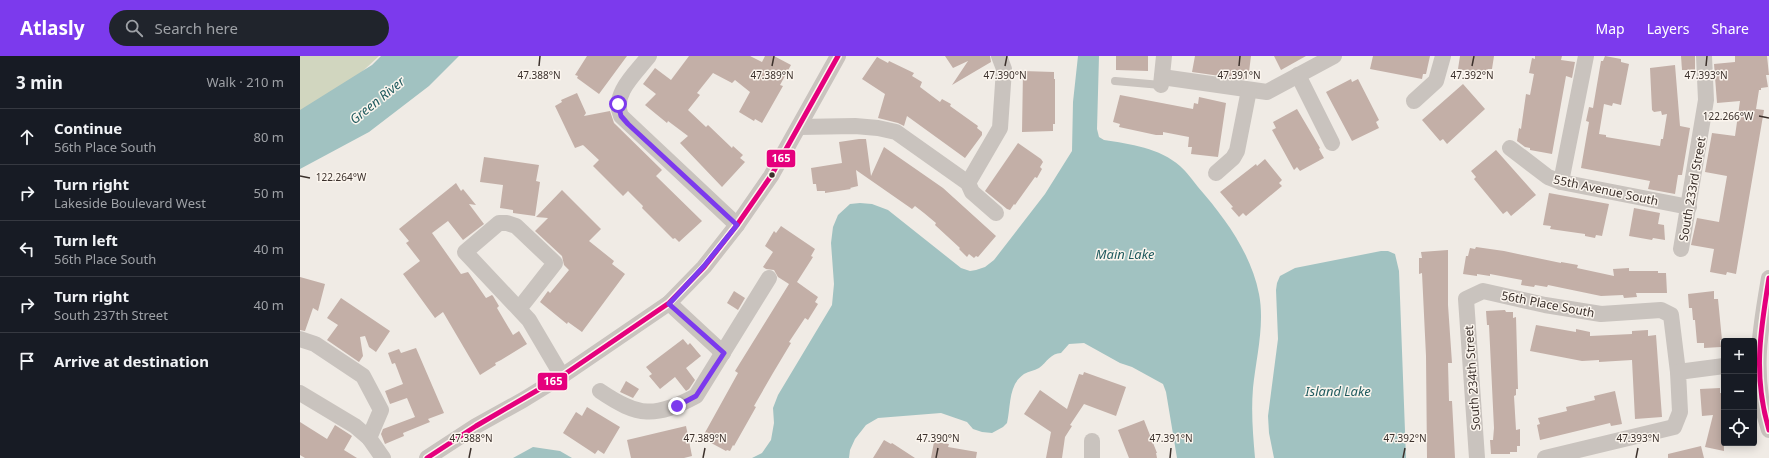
<!DOCTYPE html>
<html lang="en">
<head>
<meta charset="utf-8">
<style>
  :root { --surface:#171b24; --page:#20242c; --text:#f1f3f6; --muted:#9ea1a6; --line:#363941; --accent:#7c3aed }
  body { margin:0; font-family:"Noto Sans",sans-serif; background:var(--page); color:var(--text) }
  .controls { position:absolute; right:12px; bottom:12px; display:grid; overflow:hidden; border-radius:4px; box-shadow:0 2px 10px #0003 }
  .controls button { width:36px; height:36px; display:grid; place-items:center; padding:0; border:0; border-bottom:1px solid var(--line); background:var(--surface); color:var(--text); font:20px sans-serif }
  .stop { position:absolute; width:12px; height:12px; margin:-9px; border:3px solid #7c3aed; border-radius:50%; background:#fff }
  .stop.end { background:#7c3aed; border-color:#fff; box-shadow:0 1px 4px #0008 }
  .list { margin:0; padding:0; list-style:none }
  h2 { display:flex; justify-content:space-between; align-items:center; height:52px; margin:0; padding:0 16px; font-size:17px }
  h2 small { font-size:13px; font-weight:400; color:var(--muted) }
  .list li { display:grid; grid-template-columns:26px 1fr auto; gap:12px; align-items:center; box-sizing:border-box; height:56px; padding:0 16px; border-top:1px solid var(--line) }
  .list b { display:block; font-size:15px; white-space:nowrap }
  .list p { margin:0; font-size:13px; white-space:nowrap; color:var(--muted) }
  .list em { font-size:13px; font-style:normal; color:var(--muted) }
  .icon { flex:none; width:22px; height:22px; fill:none; stroke:currentColor; stroke-width:2; stroke-linecap:round; stroke-linejoin:round }
  .map { position:relative; flex:none; width:1469px; height:402px; overflow:hidden }
  header { display:flex; align-items:center; gap:24px; box-sizing:border-box; height:56px; padding:0 20px; background:var(--accent); color:#fff }
  header strong { font-size:19px }
  nav { display:flex; gap:22px; margin-inline-start:auto; font-size:14px }
  .search { width:280px; height:36px; background:var(--page); display:flex; align-items:center; gap:10px; box-sizing:border-box; padding:0 14px; border-radius:22px; color:var(--muted); font-size:15px }
  main { display:flex }
  aside { flex:1; background:var(--surface) }
  .map>svg:first-child { display:block }
  .green { fill:#d1d6bf }
  .water { fill:#a1c2c1 }
  .building { fill:#c3afa7 }
  .lines { fill:none; stroke-linecap:round; stroke-linejoin:round }
  .service { stroke:#c9c3be; stroke-width:8 }
  .minor { stroke:#c9c3be; stroke-width:16 }
  .bus-1-casing { stroke:#fbf5ee; stroke-width:8 }
  .bus-1 { stroke:#e5007d; stroke-width:5 }
  .route { stroke:#7c3aed; stroke-width:5 }
  .ticks { fill:none; stroke:#3b302b; stroke-width:1.5 }
  .bus-dot { fill:#3b302b; stroke:#fbf5ee; stroke-width:1.5 }
  .labels { text-anchor:middle; dominant-baseline:central; stroke-width:3; stroke-linejoin:round; paint-order:stroke }
  .street-label { font-size:12px; fill:#3b302b; stroke:#fbf5ee }
  .water-label { font-size:13px; font-style:italic; fill:#1f5a5e; stroke:#fbf5ee }
  .ticks-label { font-size:10px; text-anchor:middle; fill:#3b302b; stroke:#fbf5ee; stroke-width:3; stroke-linejoin:round; paint-order:stroke }
  .line-badge { stroke:#fbf5ee; stroke-width:1.5 }
  .badge-label { font-size:11px; text-anchor:middle; font-weight:bold; fill:#fff }
</style>
</head>
<body>
<header>
<strong>Atlasly</strong>
<div class="search"><svg class="icon" aria-label="search" viewBox="0 0 24 24"><circle cx="10" cy="10" r="6"/><path d="M15 15l6 6"/></svg>Search here</div>
<nav><a>Map</a><a>Layers</a><a>Share</a></nav>
</header>
<main>
<aside>
<h2>3 min<small>Walk · 210 m</small></h2>
<ul class="list">
<li><svg class="icon" aria-label="ahead" viewBox="0 0 24 24"><path d="M12 20V5M6 11l6-6 6 6"/></svg><div><b>Continue</b><p>56th Place South</p></div><em>80 m</em></li>
<li><svg class="icon" aria-label="right" viewBox="0 0 24 24"><path d="M7 20v-9h11M14 6l5 5-5 5"/></svg><div><b>Turn right</b><p>Lakeside Boulevard West</p></div><em>50 m</em></li>
<li><svg class="icon" aria-label="left" viewBox="0 0 24 24"><path d="M17 20v-9H6M10 6l-5 5 5 5"/></svg><div><b>Turn left</b><p>56th Place South</p></div><em>40 m</em></li>
<li><svg class="icon" aria-label="right" viewBox="0 0 24 24"><path d="M7 20v-9h11M14 6l5 5-5 5"/></svg><div><b>Turn right</b><p>South 237th Street</p></div><em>40 m</em></li>
<li><svg class="icon" aria-label="arrive" viewBox="0 0 24 24"><path d="M6 21V4h12l-3 4 3 4H6"/></svg><div><b>Arrive at destination</b></div></li>
</ul>
</aside>
<div class="map">
<svg width="1469" height="402" viewBox="0 0 1469 402">
  <rect width="100%" height="100%" fill="#f0ebe5"/>
  <!-- green -->
  <path class="green" d="M 0,0 L 79,0 L 49,28 L 0,57 Z"/>
  <!-- water -->
  <g class="water">
    <path d="M 81,0 L 159,0 L 129,30 L 69,76 L 0,113 L 0,54 L 72,9 Z"/>
    <path d="M 778,0 L 799,0 L 797,73 L 799,81 L 804,84 C 830,88 860,92 880,110 C 887,116 893,125 898,131 C 925,162 951,197 959,238 C 965,269 956,302 953,332 C 951,356 953,379 955,402 L 877,402 L 866,336 L 863,328 L 832,311 L 820,307 L 784,287 L 769,288 L 761,297 C 751,297 747,306 739,312 C 734,315 729,315 724,318 C 708,329 711,350 707,367 L 703,371 L 692,377 L 682,376 L 673,373 L 667,366 L 641,357 L 578,362 L 566,369 L 555,383 L 550,394 L 549,402 L 452,402 L 462,397 L 471,384 L 474,367 L 473,352 L 478,339 L 532,249 L 534,228 L 531,187 L 533,171 L 538,159 L 550,148 L 560,147 L 572,148 L 588,154 L 661,212 L 670,215 L 676,214 L 685,211 L 694,204 L 745,138 L 772,95 L 773,46 Z"/>
    <path d="M 1081,195 L 1088,195 L 1095,198 L 1099,215 L 1106,402 L 974,402 L 969,377 L 968,360 L 978,283 L 976,234 L 977,227 L 980,220 L 995,212 Z"/>
    <path d="M 233,391 L 260,395 L 272,402 L 213,402 Z"/>
  </g>
  <!-- building -->
  <g class="building">
    <path d="M 287,0 L 327,0 L 299,38 L 277,22 L 278,20 L 275,19 Z"/>
    <path d="M 389,0 L 450,0 L 462,6 L 465,0 L 474,0 L 491,9 L 480,29 L 483,30 L 462,67 L 455,63 L 454,65 L 439,56 L 450,36 L 435,24 L 432,27 L 413,17 L 397,37 L 400,39 L 388,54 L 406,71 L 408,69 L 432,92 L 433,90 L 443,99 L 440,102 L 445,106 L 422,131 L 380,87 L 388,80 L 368,65 L 367,67 L 345,49 L 356,38 L 343,28 L 355,12 L 371,24 Z"/>
    <path d="M 645,0 L 690,0 L 691,6 L 652,29 L 668,5 L 653,12 Z"/>
    <path d="M 816,0 L 848,0 L 848,15 L 816,14 Z"/>
    <path d="M 895,0 L 951,0 L 948,24 L 892,16 Z"/>
    <path d="M 974,0 L 1006,0 L 981,14 Z"/>
    <path d="M 1073,0 L 1130,0 L 1126,18 L 1123,18 L 1122,23 L 1070,13 Z"/>
    <path d="M 1160,0 L 1194,0 L 1192,13 L 1188,13 L 1187,19 L 1158,13 Z"/>
    <path d="M 1235,0 L 1262,0 L 1261,4 L 1275,6 L 1272,22 L 1266,20 L 1252,98 L 1230,94 L 1230,92 L 1225,91 L 1217,85 L 1219,72 L 1221,73 L 1226,38 L 1230,39 L 1234,18 L 1229,17 L 1232,2 L 1235,3 Z"/>
    <path d="M 1305,0 L 1321,3 L 1321,6 L 1329,8 L 1321,49 L 1313,47 L 1312,50 L 1304,48 L 1299,78 L 1306,79 L 1306,81 L 1360,90 L 1361,83 L 1363,83 L 1367,58 L 1362,59 L 1361,55 L 1354,56 L 1352,54 L 1350,12 L 1375,9 L 1380,70 L 1390,72 L 1382,119 L 1378,119 L 1375,138 L 1348,133 L 1350,125 L 1281,112 L 1289,66 L 1286,65 L 1289,51 L 1293,52 L 1301,5 L 1303,5 Z"/>
    <path d="M 1381,0 L 1395,0 L 1395,14 L 1382,14 Z"/>
    <path d="M 1435,0 L 1467,0 L 1469,19 L 1466,19 L 1468,31 L 1461,32 L 1461,34 L 1459,34 L 1456,53 L 1464,54 L 1436,218 L 1427,216 L 1426,219 L 1410,216 L 1414,193 L 1391,189 L 1397,162 L 1419,166 L 1427,120 L 1405,116 L 1412,77 L 1435,80 L 1440,45 L 1417,47 L 1414,8 L 1435,6 Z"/>
    <path d="M 577,1 L 588,7 L 589,5 L 614,17 L 612,20 L 622,26 L 620,31 L 640,46 L 642,43 L 651,48 L 650,50 L 678,70 L 677,72 L 682,76 L 682,79 L 665,102 L 607,60 L 604,70 L 598,67 L 578,62 L 585,38 L 562,23 Z"/>
    <path d="M 723,15 L 754,16 L 754,23 L 755,23 L 755,68 L 753,68 L 753,75 L 722,76 Z"/>
    <path d="M 1051,23 L 1052,26 L 1058,23 L 1079,64 L 1076,66 L 1079,72 L 1052,85 L 1026,36 Z"/>
    <path d="M 1163,28 L 1185,53 L 1147,88 L 1143,83 L 1140,85 L 1122,64 Z"/>
    <path d="M 277,37 L 286,57 L 284,60 L 310,55 L 314,67 L 362,114 L 356,120 L 402,165 L 379,186 L 375,182 L 373,183 L 342,152 L 343,150 L 328,135 L 323,140 L 293,110 L 299,104 L 283,89 L 275,92 L 255,50 L 262,46 L 261,44 Z"/>
    <path d="M 820,39 L 893,53 L 894,47 L 898,48 L 899,41 L 926,47 L 918,101 L 891,98 L 892,91 L 888,91 L 889,81 L 863,76 L 863,79 L 856,79 L 819,71 L 820,68 L 813,66 Z"/>
    <path d="M 997,53 L 1020,92 L 1019,93 L 1024,102 L 1000,115 L 997,111 L 994,114 L 972,74 L 976,72 L 973,66 Z"/>
    <path d="M 559,83 L 566,83 L 571,120 L 584,91 L 643,132 L 696,180 L 678,201 L 676,200 L 674,202 L 669,198 L 667,201 L 659,193 L 660,192 L 635,169 L 636,167 L 624,157 L 615,150 L 612,153 L 556,114 L 558,130 L 550,132 L 551,133 L 525,137 L 525,135 L 517,135 L 516,128 L 513,128 L 511,112 L 542,107 L 539,86 Z"/>
    <path d="M 718,87 L 741,103 L 743,106 L 740,111 L 742,113 L 737,122 L 735,121 L 715,149 L 714,148 L 710,154 L 707,153 L 685,135 Z"/>
    <path d="M 1196,94 L 1236,139 L 1211,160 L 1207,155 L 1203,158 L 1174,123 L 1176,121 L 1171,115 Z"/>
    <path d="M 184,101 L 239,109 L 236,125 L 240,126 L 235,160 L 213,157 L 213,154 L 200,152 L 203,129 L 180,126 Z"/>
    <path d="M 965,103 L 982,124 L 979,127 L 982,130 L 946,160 L 943,157 L 939,161 L 931,152 L 933,151 L 920,136 L 956,108 L 957,110 Z"/>
    <path d="M 156,127 L 161,135 L 163,133 L 176,149 L 169,148 L 184,168 L 163,184 L 148,165 L 132,177 L 161,218 L 168,216 L 186,242 L 192,239 L 193,240 L 199,250 L 197,252 L 213,279 L 219,275 L 227,288 L 201,304 L 195,307 L 196,309 L 180,319 L 143,256 L 135,262 L 103,218 L 120,205 L 106,187 L 109,185 L 99,173 Z"/>
    <path d="M 262,134 L 301,173 L 289,185 L 314,205 L 312,208 L 325,218 L 282,276 L 268,266 L 267,268 L 240,246 L 248,235 L 250,237 L 269,214 L 264,209 L 262,200 L 235,175 L 248,162 L 236,161 Z"/>
    <path d="M 1249,137 L 1309,148 L 1302,180 L 1296,179 L 1295,182 L 1285,180 L 1285,178 L 1250,173 L 1251,170 L 1243,169 Z"/>
    <path d="M 1334,152 L 1360,157 L 1358,168 L 1364,169 L 1365,184 L 1353,182 L 1352,184 L 1329,180 Z"/>
    <path d="M 481,170 L 515,193 L 511,200 L 513,201 L 497,226 L 518,241 L 515,246 L 518,248 L 508,264 L 505,262 L 489,286 L 491,287 L 473,317 L 454,350 L 456,351 L 434,390 L 433,389 L 430,395 L 427,394 L 426,395 L 402,382 L 438,317 L 435,315 L 489,228 L 478,221 L 474,214 L 466,213 L 463,211 L 473,196 L 465,190 L 474,175 L 476,177 Z"/>
    <path d="M 1176,191 L 1204,195 L 1261,207 L 1261,206 L 1278,209 L 1277,212 L 1314,220 L 1313,213 L 1329,212 L 1329,215 L 1358,215 L 1358,217 L 1366,217 L 1367,237 L 1336,237 L 1337,241 L 1324,242 L 1323,239 L 1301,240 L 1248,229 L 1247,231 L 1235,229 L 1234,231 L 1221,229 L 1222,224 L 1190,218 L 1190,220 L 1177,218 L 1177,220 L 1163,218 L 1166,200 L 1168,200 L 1170,192 L 1175,193 Z"/>
    <path d="M 1148,194 L 1148,249 L 1152,307 L 1148,307 L 1149,345 L 1152,345 L 1155,402 L 1127,402 L 1126,300 L 1122,217 L 1119,218 L 1119,202 L 1122,202 L 1121,196 Z"/>
    <path d="M 0,221 L 25,228 L 18,255 L 13,252 L 5,275 L 0,274 Z"/>
    <path d="M 434,235 L 445,242 L 438,254 L 427,247 Z"/>
    <path d="M 1414,235 L 1414,243 L 1418,243 L 1422,284 L 1420,284 L 1421,291 L 1404,292 L 1404,287 L 1397,287 L 1395,264 L 1393,264 L 1392,252 L 1389,252 L 1388,238 Z"/>
    <path d="M 41,242 L 90,275 L 76,296 L 69,291 L 65,280 L 60,281 L 63,300 L 59,306 L 27,284 L 38,269 L 27,262 Z"/>
    <path d="M 1205,254 L 1206,256 L 1213,256 L 1213,262 L 1216,261 L 1218,333 L 1216,333 L 1216,339 L 1214,340 L 1216,374 L 1220,373 L 1220,390 L 1217,390 L 1217,396 L 1210,396 L 1210,398 L 1191,398 L 1190,384 L 1193,384 L 1194,372 L 1189,269 L 1187,269 L 1186,255 Z"/>
    <path d="M 1236,269 L 1276,276 L 1276,273 L 1290,276 L 1290,280 L 1332,278 L 1332,275 L 1348,274 L 1348,280 L 1356,279 L 1362,361 L 1335,363 L 1332,304 L 1299,306 L 1299,304 L 1282,305 L 1230,295 Z"/>
    <path d="M 383,283 L 388,289 L 390,287 L 401,300 L 386,312 L 395,324 L 389,333 L 386,335 L 375,321 L 360,333 L 349,320 L 352,318 L 346,311 Z"/>
    <path d="M 116,292 L 144,357 L 128,363 L 130,366 L 103,377 L 104,380 L 85,388 L 81,378 L 83,373 L 115,361 L 107,342 L 90,348 L 85,335 L 103,328 L 95,307 L 92,308 L 88,297 L 99,293 L 101,297 Z"/>
    <path d="M 784,316 L 826,331 L 816,360 L 784,348 L 770,369 L 772,370 L 765,381 L 762,402 L 746,402 L 751,376 L 724,358 L 740,334 L 767,353 L 779,318 L 783,319 Z"/>
    <path d="M 326,325 L 339,333 L 333,342 L 320,336 Z"/>
    <path d="M 1420,332 L 1420,337 L 1423,337 L 1424,395 L 1405,391 L 1413,359 L 1402,360 L 1400,333 Z"/>
    <path d="M 1315,335 L 1322,368 L 1311,370 L 1310,367 L 1240,384 L 1237,369 L 1240,368 L 1238,362 L 1267,355 L 1266,351 L 1295,344 L 1294,340 Z"/>
    <path d="M 287,351 L 320,371 L 304,398 L 298,394 L 295,398 L 263,377 L 276,356 L 282,360 Z"/>
    <path d="M 844,364 L 857,397 L 856,397 L 857,402 L 829,402 L 818,374 Z"/>
    <path d="M 0,366 L 27,383 L 35,369 L 49,378 L 52,380 L 44,394 L 57,402 L 5,402 L 0,399 Z"/>
    <path d="M 386,370 L 392,400 L 384,402 L 331,402 L 327,384 Z"/>
    <path d="M 584,384 L 591,388 L 592,387 L 615,402 L 573,402 Z"/>
    <path d="M 634,386 L 649,388 L 648,391 L 677,396 L 676,402 L 631,402 Z"/>
    <path d="M 1401,390 L 1404,402 L 1368,402 L 1368,398 Z"/>
  </g>
  <g class="lines">
    <!-- service -->
    <path class="service" d="M 815,25 L 861,29"/>
    <!-- minor -->
    <g class="minor">
      <path d="M 349,0 C 336,17 311,38 321,60 L 437,169"/>
      <path d="M 998,19 L 1032,87"/>
      <path d="M 862,21 L 967,36 L 1034,0"/>
      <path d="M 861,29 L 864,0"/>
      <path d="M 1114,45 L 1136,25 L 1143,0"/>
      <path d="M 499,71 L 555,70 L 578,72 L 596,76 L 668,127 L 672,136 L 696,157"/>
      <path d="M 1210,92 L 1248,121 L 1261,126 L 1389,151"/>
      <path d="M 916,117 L 933,102 L 937,95 L 949,34"/>
      <path d="M 1261,126 L 1286,0"/>
      <path d="M 668,127 L 700,72 L 704,13 L 699,0"/>
      <path d="M 1381,193 L 1406,44 L 1404,0"/>
      <path d="M 1469,222 C 1460,274 1451,322 1469,374"/>
      <path d="M 369,247 L 423,297"/>
      <path d="M 219,253 L 255,207 L 216,170 L 207,167 L 199,167 L 165,196 L 229,264 L 262,320"/>
      <path d="M 0,283 L 15,288 L 63,320 L 81,354 L 69,382"/>
      <path d="M 300,335 C 338,361 355,362 396,340 L 469,222"/>
      <path d="M 0,337 L 55,370 L 69,382 L 83,402"/>
      <path d="M 792,385 L 792,402"/>
      <path d="M 127,402 L 176,370 L 223,344 L 262,320 L 369,247 L 404,211 L 437,169 L 471,120 L 538,0"/>
      <path d="M 1177,402 L 1166,243 L 1183,235 L 1245,249 L 1301,258 L 1361,254 L 1371,259 L 1378,316"/>
      <path d="M 1245,402 L 1374,371 L 1380,356 L 1378,316 L 1424,310"/>
    </g>
    <defs>
      <g id="bus-1">
        <path d="M 1469,222 C 1460,277 1453,320 1469,374"/>
        <path d="M 127,402 L 176,370 L 262,320 L 369,247 L 404,211 L 437,169 L 471,120 L 538,0"/>
      </g>
    </defs>
    <!-- bus-1 casing -->
    <use href="#bus-1" class="bus-1-casing"/>
    <!-- bus-1 -->
    <use href="#bus-1" class="bus-1"/>
  </g>
  <g class="lines">
    <!-- route -->
    <path class="route" d="M 318,48 L 321,60 L 328,68 L 437,169 L 404,210 L 369,248 L 424,297 L 396,340 L 377,350"/>
  </g>
  <!-- ticks -->
  <path class="ticks" d="M 239,10 L 240,0M 472,10 L 474,0M 705,10 L 707,0M 939,10 L 940,0M 1172,10 L 1174,0M 1406,10 L 1407,0M 1459,60 L 1469,62M 0,120 L 10,122M 169,402 L 171,392M 403,402 L 405,392M 636,402 L 638,392M 870,402 L 871,392M 1103,402 L 1105,392M 1336,402 L 1338,392"/>
  <!-- markers -->
  <circle class="bus-dot" cx="472" cy="119" r="3.5"/>
  <g class="labels">
    <!-- street labels -->
    <g class="street-label">
      <text transform="translate(1392 133) rotate(-80)">South 233rd Street</text>
      <text transform="translate(1306 134) rotate(12)">55th Avenue South</text>
      <text transform="translate(1248 248) rotate(11)">56th Place South</text>
      <text transform="translate(1172 322) rotate(-94)">South 234th Street</text>
    </g>
    <!-- water labels -->
    <g class="water-label">
      <text transform="translate(77 44) rotate(-39)">Green River</text>
      <text x="825" y="198">Main Lake</text>
      <text x="1038" y="335">Island Lake</text>
    </g>
  </g>
  <g class="ticks-label">
    <text x="239" y="23">47.388°N</text>
    <text x="472" y="23">47.389°N</text>
    <text x="705" y="23">47.390°N</text>
    <text x="939" y="23">47.391°N</text>
    <text x="1172" y="23">47.392°N</text>
    <text x="1406" y="23">47.393°N</text>
    <text x="1428" y="64">122.266°W</text>
    <text x="41" y="125">122.264°W</text>
    <text x="171" y="386">47.388°N</text>
    <text x="405" y="386">47.389°N</text>
    <text x="638" y="386">47.390°N</text>
    <text x="871" y="386">47.391°N</text>
    <text x="1105" y="386">47.392°N</text>
    <text x="1338" y="386">47.393°N</text>
  </g>
  <g class="line-badge">
    <rect x="466" y="93" width="30" height="19" rx="4" fill="#e5007d"/>
    <rect x="237" y="316" width="31" height="19" rx="4" fill="#e5007d"/>
  </g>
  <g class="badge-label">
    <text x="481" y="106">165</text>
    <text x="253" y="329">165</text>
  </g>
</svg>
<div class="controls">
<button>+</button>
<button>−</button>
<button><svg class="icon" aria-label="locate" viewBox="0 0 24 24"><circle cx="12" cy="12" r="6"/><path d="M12 2v4M12 18v4M2 12h4M18 12h4"/></svg></button>
</div>
<div class="stop" style="left:318px;top:48px"></div>
<div class="stop end" style="left:377px;top:350px"></div>
</div>
</main>
</body>
</html>
